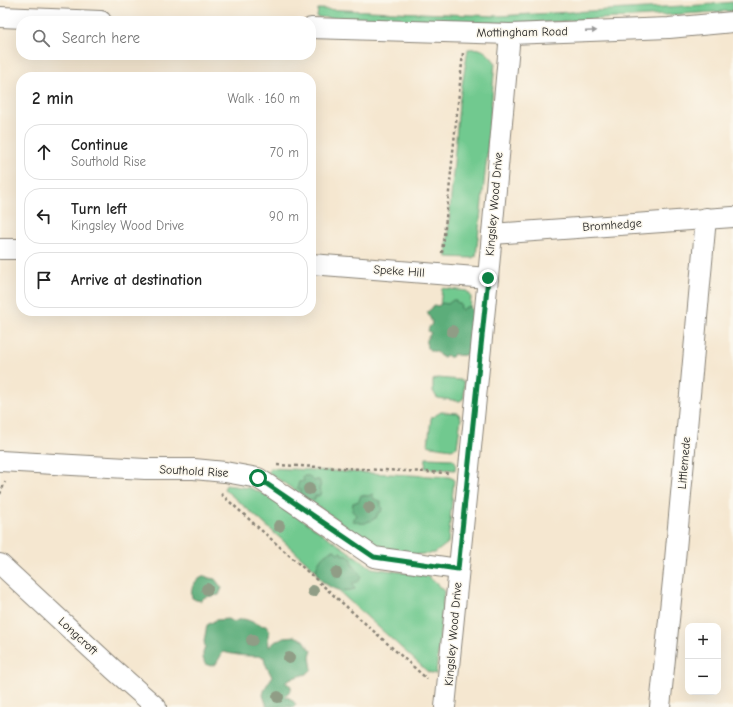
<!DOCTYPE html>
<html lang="en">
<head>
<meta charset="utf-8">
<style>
  :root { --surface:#fff; --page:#f6f6f6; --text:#222; --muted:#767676; --line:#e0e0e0 }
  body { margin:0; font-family:"Comic Neue",sans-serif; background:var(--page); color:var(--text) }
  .controls { position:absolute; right:12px; bottom:12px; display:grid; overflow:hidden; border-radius:8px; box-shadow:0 4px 16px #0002 }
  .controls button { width:36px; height:36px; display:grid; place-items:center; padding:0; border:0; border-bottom:1px solid var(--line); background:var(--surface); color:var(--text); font:20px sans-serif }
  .stop { position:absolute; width:12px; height:12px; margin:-9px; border:3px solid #0b8043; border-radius:50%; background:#fff }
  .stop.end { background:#0b8043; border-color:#fff; box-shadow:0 1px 4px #0008 }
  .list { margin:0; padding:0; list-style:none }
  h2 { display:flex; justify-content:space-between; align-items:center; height:52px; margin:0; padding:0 16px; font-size:17px }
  h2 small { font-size:13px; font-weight:400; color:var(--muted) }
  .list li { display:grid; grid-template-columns:26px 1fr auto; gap:12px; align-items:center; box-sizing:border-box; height:56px; margin:0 8px 8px; padding:0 8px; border:1px solid var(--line); border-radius:16px }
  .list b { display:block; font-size:15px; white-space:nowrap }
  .list p { margin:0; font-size:13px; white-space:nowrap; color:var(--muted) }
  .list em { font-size:13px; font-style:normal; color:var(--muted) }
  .icon { flex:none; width:22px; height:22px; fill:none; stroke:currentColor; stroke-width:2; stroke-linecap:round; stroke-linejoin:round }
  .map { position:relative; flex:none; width:733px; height:707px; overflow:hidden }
  .search { position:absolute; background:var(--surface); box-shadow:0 4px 16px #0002; left:16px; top:16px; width:300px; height:44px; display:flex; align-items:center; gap:10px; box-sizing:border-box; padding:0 14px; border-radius:16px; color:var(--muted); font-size:15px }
  .panel { position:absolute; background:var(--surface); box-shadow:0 4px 16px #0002; left:16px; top:72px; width:300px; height:244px; border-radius:16px }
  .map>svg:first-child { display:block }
  .green { fill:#71c98f; stroke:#467256 }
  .forest { fill:#5cad7a; stroke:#3c644b }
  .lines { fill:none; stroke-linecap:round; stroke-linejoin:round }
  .street-casing { stroke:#888276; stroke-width:22 }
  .path { stroke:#888276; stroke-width:2.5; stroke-dasharray:3 3; stroke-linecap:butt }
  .street { stroke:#fff; stroke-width:20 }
  .tree { fill:#909d86 }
  .oneway { fill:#999 }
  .route { stroke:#0b8043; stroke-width:5 }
  .labels { text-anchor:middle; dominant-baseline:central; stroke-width:3; stroke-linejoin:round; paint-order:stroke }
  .street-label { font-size:12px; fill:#1c1c1c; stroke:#fbf7ec }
</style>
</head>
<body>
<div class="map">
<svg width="733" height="707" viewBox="0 0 733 707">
  <rect width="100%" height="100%" fill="#fbf7ec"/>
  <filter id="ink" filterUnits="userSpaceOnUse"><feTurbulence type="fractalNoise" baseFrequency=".025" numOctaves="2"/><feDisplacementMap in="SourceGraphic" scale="8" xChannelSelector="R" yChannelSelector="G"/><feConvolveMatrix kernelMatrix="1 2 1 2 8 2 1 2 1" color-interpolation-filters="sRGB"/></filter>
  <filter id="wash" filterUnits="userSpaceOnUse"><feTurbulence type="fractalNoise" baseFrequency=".012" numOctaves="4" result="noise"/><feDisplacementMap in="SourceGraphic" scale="16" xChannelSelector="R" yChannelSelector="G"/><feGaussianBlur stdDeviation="0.9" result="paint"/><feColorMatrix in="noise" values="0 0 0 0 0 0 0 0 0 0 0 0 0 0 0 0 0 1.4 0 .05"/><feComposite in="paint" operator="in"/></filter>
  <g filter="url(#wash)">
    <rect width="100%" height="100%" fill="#f5e7d0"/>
    <!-- green -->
    <g class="green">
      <path d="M 733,2 L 733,11 L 534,23 L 409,24 L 317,17 L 318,9 L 497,16 L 701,5 Z"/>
      <path d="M 468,49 C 472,49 476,48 479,49 C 485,50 491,57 495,62 L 487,156 L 476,256 L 472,258 L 447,257 L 446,255 L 459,104 Z"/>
      <path d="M 442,288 L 467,291 L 471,296 L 469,336 L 437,334 Z"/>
      <path d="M 438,378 L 460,380 L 464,382 L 464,398 L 460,401 L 437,398 L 433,391 L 433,380 Z"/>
      <path d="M 441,412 L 458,413 L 461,418 L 457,447 L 452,449 L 431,446 L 428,445 L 431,418 Z"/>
      <path d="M 426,458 L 453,459 L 456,463 L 455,470 L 425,468 Z"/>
      <path d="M 270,468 L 449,477 L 454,479 L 448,543 L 435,553 L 412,555 L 386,551 L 375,546 L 268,472 Z"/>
      <path d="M 226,485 L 250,488 L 270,497 L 372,568 L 428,576 L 444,591 L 436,674 L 428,672 L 260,520 L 224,489 Z"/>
    </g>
    <!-- forest -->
    <g class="forest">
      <path d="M 453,300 L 456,300 L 457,303 L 459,303 L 461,305 L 460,308 L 462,310 L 464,308 L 469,306 L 472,309 L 472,312 L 475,316 L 474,346 L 471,347 C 470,348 469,352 468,353 C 466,356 458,356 454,354 L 452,357 L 449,357 L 447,355 L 444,357 L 440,356 L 437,352 C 424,351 424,342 431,333 L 428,331 C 429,328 429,326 432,324 L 431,320 L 427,312 L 431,309 L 434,305 L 438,306 L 442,303 L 448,304 Z"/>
      <path d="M 304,476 L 308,476 L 314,481 L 316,480 L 319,480 C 321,484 321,486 319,489 L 321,493 L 319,496 L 315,496 L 315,499 L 307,501 L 300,496 L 301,490 L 297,488 L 299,482 L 304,481 L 303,478 Z"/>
      <path d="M 373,494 L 373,498 L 381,502 L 381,506 L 382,509 L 381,512 L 378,513 L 376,518 L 373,519 L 371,521 L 369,521 C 362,526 360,522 353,521 L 353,518 L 357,516 L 352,511 L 353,503 L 359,501 L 361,495 L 368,496 Z"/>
      <path d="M 335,550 L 337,553 L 341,552 L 342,555 L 345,554 L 352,559 L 352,565 L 355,567 L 361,576 C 360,581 358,582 353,583 L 353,586 L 355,589 C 344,592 335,591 326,584 C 322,582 319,579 317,575 C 314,564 324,551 335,550 Z"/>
      <path d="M 205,576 L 209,578 L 215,579 L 222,588 L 219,595 L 205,597 L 201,601 L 196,600 L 192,598 C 190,587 194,580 205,576 Z"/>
      <path d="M 228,619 L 233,622 C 236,621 240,619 243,619 C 251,620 258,626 267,626 L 270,631 L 268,635 L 269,647 L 276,641 L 280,640 L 285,637 L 294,636 L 304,640 L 309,648 L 312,650 L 310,657 L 312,669 L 307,674 L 292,678 L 285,682 L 291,686 L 291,690 L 285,696 L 291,699 L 296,704 L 294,707 L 267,707 L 263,695 L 265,688 L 272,677 L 265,663 L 264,657 C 259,656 256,656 251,656 C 241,656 232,654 223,652 L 216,664 L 211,666 L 205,664 L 203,658 L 203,653 L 205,647 L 204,641 L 207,625 L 216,620 Z"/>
    </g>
  </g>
  <g filter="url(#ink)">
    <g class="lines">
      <defs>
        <g id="street">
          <path d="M 0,17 L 101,21"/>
          <path d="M 311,28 L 510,34 L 669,28 L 733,22"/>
          <path d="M 492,234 L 733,217"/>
          <path d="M 0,249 L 21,249"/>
          <path d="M 311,264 L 488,278"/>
          <path d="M 0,461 L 145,469 L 194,469 L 225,472 L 258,478 L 374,557 L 458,569"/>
          <path d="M 0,564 L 113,669 L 156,707"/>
          <path d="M 445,707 L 488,278 L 510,34"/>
          <path d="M 660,707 L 674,571 L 706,218"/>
        </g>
      </defs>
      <!-- street casing -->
      <use href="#street" class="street-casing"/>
      <!-- path -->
      <g class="path">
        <path d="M 442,253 L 449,192 L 463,53"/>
        <path d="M 277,465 L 448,473"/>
        <path d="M 0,494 L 5,482"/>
        <path d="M 221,494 L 427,679"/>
      </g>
      <!-- street -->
      <use href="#street" class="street"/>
    </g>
    <!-- trees -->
    <g class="tree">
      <circle cx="452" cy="331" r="6"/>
      <circle cx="309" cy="489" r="6"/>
      <circle cx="369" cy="508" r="6"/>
      <circle cx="279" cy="526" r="6"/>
      <circle cx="336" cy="573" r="6"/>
      <circle cx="207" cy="589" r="6"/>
      <circle cx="313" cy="591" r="6"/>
      <circle cx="252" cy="640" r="6"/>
      <circle cx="289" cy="658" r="6"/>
      <circle cx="278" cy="697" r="6"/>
    </g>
    <!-- one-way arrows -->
    <defs><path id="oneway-solid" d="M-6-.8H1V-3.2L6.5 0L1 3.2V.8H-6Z"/></defs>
    <use class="oneway" href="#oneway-solid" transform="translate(591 31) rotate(-3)"/>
  </g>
  <g class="lines" filter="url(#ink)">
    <!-- route -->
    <path class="route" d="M 258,478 L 374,557 L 458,569 L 488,278"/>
  </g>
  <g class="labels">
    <!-- street labels -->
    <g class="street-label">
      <text transform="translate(522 32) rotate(-1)">Mottingham Road</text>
      <text transform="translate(494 204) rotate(-85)">Kingsley Wood Drive</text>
      <text transform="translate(612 225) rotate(-4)">Bromhedge</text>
      <text transform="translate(399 271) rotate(4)">Speke Hill</text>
      <text transform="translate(684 463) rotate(-85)">Littlemede</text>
      <text transform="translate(194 471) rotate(3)">Southold Rise</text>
      <text transform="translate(453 634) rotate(-85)">Kingsley Wood Drive</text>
      <text transform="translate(78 636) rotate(43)">Longcroft</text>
    </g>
  </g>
</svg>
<div class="controls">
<button>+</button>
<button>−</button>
</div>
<div class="stop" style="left:258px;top:478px"></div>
<div class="stop end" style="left:488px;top:278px"></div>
<div class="search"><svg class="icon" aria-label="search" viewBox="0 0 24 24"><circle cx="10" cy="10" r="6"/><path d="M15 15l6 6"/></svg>Search here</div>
<section class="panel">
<h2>2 min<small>Walk · 160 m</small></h2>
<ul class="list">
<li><svg class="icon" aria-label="ahead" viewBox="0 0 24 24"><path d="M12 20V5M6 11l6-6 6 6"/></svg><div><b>Continue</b><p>Southold Rise</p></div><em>70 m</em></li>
<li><svg class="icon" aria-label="left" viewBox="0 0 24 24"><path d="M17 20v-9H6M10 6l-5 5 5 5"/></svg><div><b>Turn left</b><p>Kingsley Wood Drive</p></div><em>90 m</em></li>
<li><svg class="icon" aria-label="arrive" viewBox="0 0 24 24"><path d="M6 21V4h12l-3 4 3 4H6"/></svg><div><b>Arrive at destination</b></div></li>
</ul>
</section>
</div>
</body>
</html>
